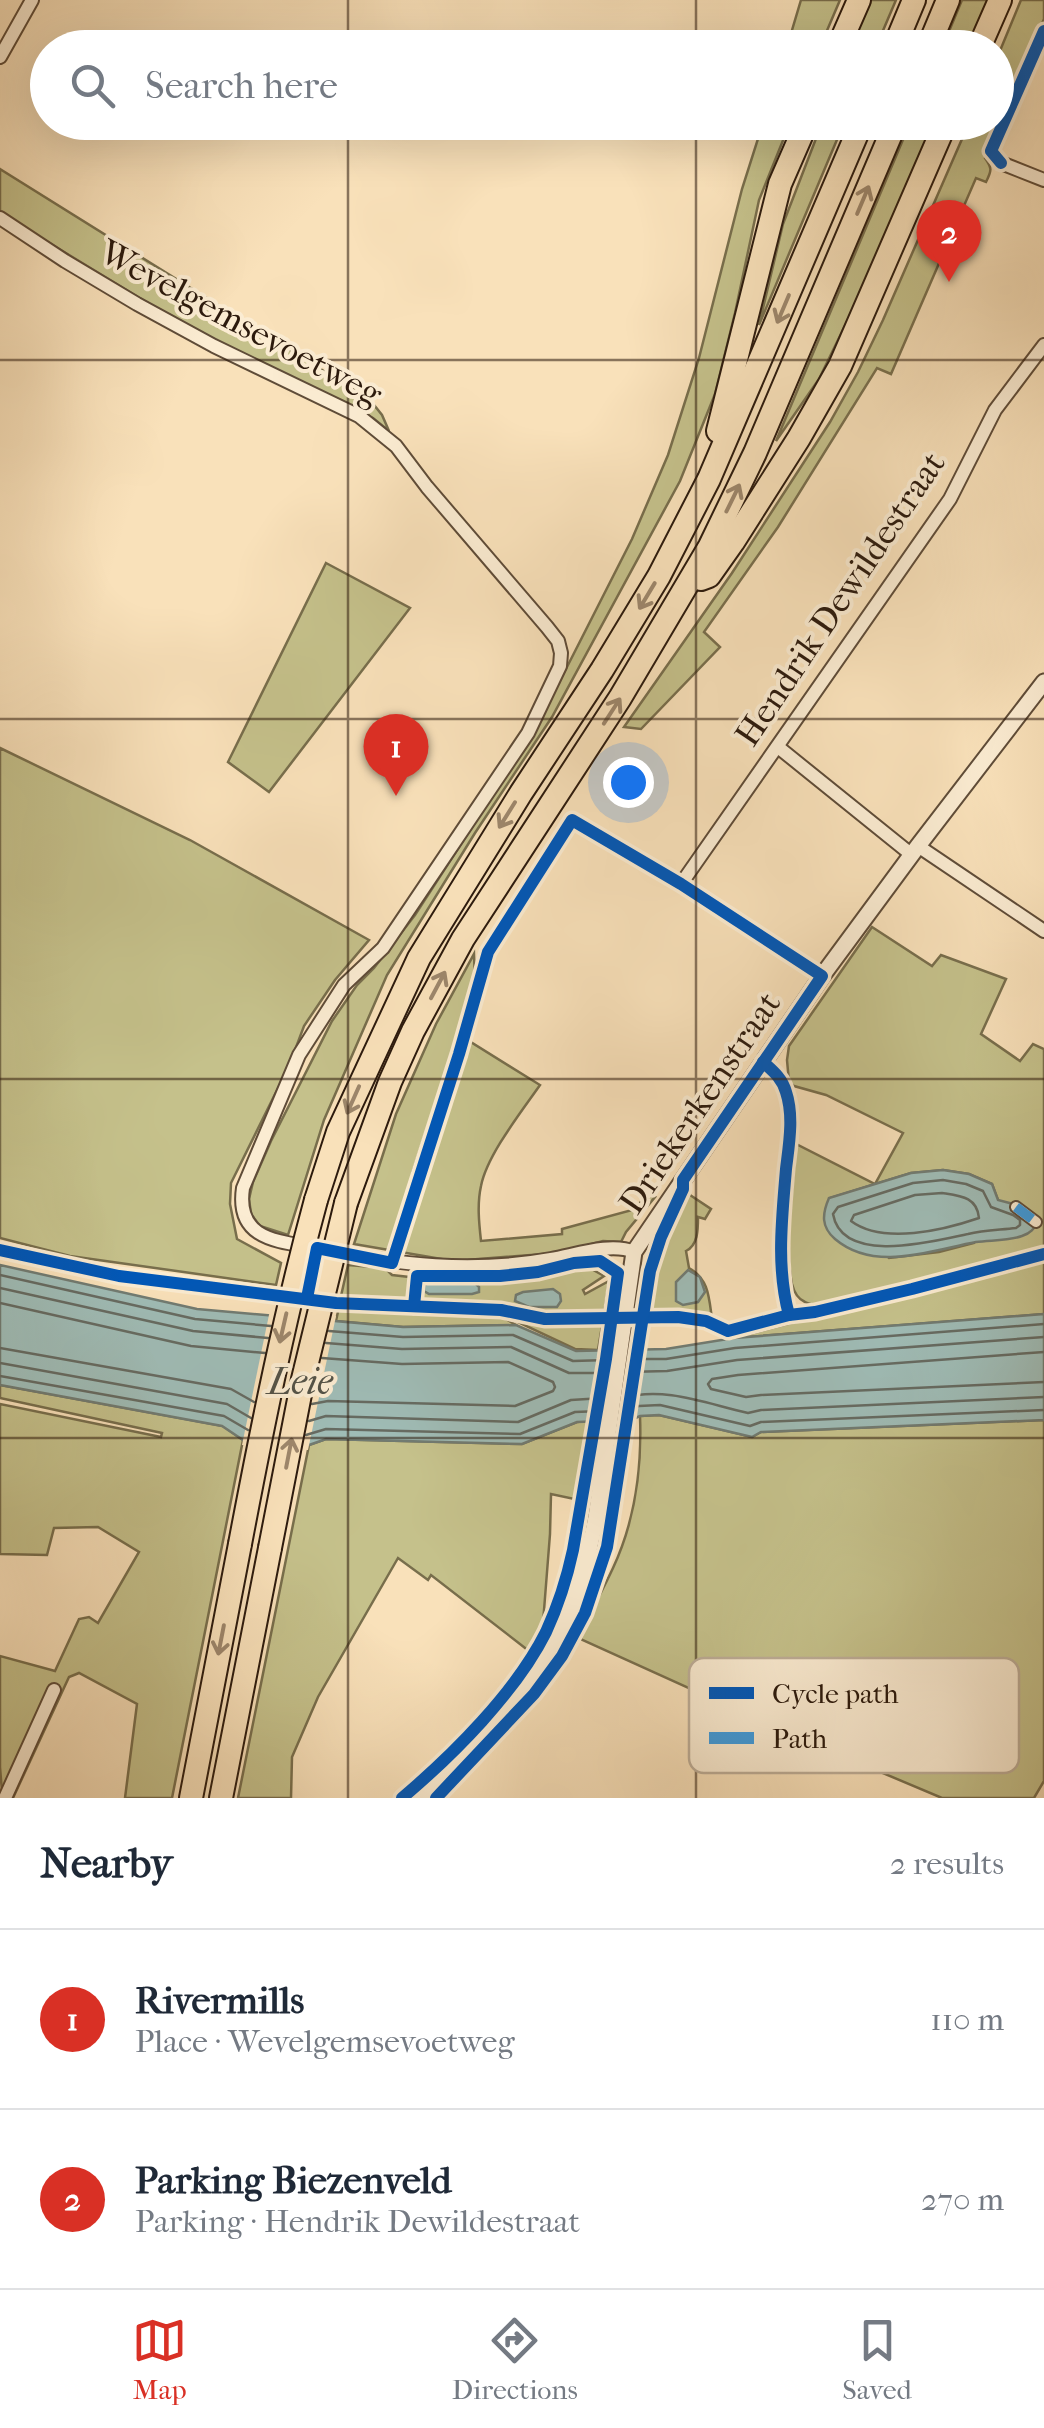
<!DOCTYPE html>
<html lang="en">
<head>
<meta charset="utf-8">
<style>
  :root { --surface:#fff; --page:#f6f6f7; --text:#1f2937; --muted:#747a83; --line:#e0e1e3; --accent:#d93025 }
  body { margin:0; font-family:"IM FELL French Canon",serif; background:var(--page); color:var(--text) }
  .you { position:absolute; left:628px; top:782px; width:35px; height:35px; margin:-25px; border:8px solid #fff; border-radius:50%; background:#1a73e8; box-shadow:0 0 0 15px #1a73e833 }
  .badge { display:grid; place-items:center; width:65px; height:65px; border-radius:50%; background:var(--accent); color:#fff; font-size:32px; font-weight:700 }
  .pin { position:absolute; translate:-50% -82px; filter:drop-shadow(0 2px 5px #0008) }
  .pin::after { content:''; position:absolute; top:52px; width:35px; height:30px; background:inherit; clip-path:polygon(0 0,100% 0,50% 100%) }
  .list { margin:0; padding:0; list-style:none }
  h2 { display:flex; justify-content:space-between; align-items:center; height:130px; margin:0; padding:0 40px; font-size:42px }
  h2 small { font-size:32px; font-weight:400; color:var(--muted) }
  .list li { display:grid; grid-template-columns:65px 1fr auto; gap:30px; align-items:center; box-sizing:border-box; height:180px; padding:0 40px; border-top:2px solid var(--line) }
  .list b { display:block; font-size:38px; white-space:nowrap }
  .list p { margin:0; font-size:32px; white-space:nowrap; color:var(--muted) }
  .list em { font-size:32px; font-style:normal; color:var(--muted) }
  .icon { flex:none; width:55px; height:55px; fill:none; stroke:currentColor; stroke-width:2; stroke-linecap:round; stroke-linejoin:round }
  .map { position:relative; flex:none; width:1044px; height:1798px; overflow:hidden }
  .search { position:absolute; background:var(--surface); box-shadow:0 10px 40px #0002; left:30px; right:30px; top:30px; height:110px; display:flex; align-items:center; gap:25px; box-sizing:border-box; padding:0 35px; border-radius:55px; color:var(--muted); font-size:38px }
  .sheet { height:490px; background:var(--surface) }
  nav { display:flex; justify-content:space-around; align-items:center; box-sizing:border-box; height:140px; border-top:2px solid var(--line); background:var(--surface); font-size:28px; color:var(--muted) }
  nav a { display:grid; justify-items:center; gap:5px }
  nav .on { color:var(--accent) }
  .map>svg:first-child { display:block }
  .green { fill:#c5c18b; stroke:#786e4c; stroke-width:2.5; fill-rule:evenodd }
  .water { fill:#9fbcb6; stroke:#717b72; stroke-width:2.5 }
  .pier { fill:#f9e1ba }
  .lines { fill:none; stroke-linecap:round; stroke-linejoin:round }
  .shore { stroke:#666b62; stroke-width:2.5 }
  .pedestrian-casing { stroke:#5f4c38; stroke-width:14 }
  .minor-casing { stroke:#5f4c38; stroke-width:16 }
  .tertiary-casing { stroke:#5f4c38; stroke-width:19 }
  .motorway-casing { stroke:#2c1a0d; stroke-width:26 }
  .pedestrian { stroke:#fbecd2; stroke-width:10 }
  .minor { stroke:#fbecd2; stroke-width:12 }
  .tertiary { stroke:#fbecd2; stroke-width:15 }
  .motorway { stroke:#f9e1ba; stroke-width:22 }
  .motorway-bridge-casing { stroke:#2c1a0d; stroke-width:26; stroke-linecap:butt }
  .motorway-bridge { stroke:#f9e1ba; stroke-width:22 }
  .quiet { stroke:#3d9bde; stroke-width:10; stroke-dasharray:20 10; stroke-linecap:butt }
  .cycleway-casing { stroke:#fbecd2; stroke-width:19 }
  .cycleway { stroke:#0057b8; stroke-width:12 }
  .oneway { stroke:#9d876c }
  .grid { fill:none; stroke:#2c1a0d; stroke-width:2.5; stroke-opacity:0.55 }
  .labels { text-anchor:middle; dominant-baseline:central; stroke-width:8; stroke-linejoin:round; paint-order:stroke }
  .street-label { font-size:35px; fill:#2c1a0d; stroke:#fbecd2 }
  .water-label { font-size:38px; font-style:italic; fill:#545348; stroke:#fbecd2 }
  .key { fill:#fbecd2; stroke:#bdad97; stroke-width:2.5 }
  .key-label { font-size:28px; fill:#2c1a0d }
</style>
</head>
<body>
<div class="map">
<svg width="1044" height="1798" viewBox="0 0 1044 1798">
  <rect width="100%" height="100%" fill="#f9e1ba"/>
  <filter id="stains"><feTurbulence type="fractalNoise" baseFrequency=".002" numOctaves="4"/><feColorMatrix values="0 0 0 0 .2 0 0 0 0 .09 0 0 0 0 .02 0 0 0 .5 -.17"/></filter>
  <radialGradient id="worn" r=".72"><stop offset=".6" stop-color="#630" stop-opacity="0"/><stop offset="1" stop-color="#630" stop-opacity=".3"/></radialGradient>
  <!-- green -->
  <g class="green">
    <path d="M 801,0 L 840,0 L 820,47 L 787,47 Z"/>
    <path d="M 869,0 L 896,0 L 876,47 L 851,48 Z"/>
    <path d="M 962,0 L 988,0 L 968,47 L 942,48 Z"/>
    <path d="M 1021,0 L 1044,0 L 1044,19 L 985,158 C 992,168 992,170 986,182 L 976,178 L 891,374 L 877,368 L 778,527 L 704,632 L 720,647 L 641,729 L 624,727 L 732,573 L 830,422 L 858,372 L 883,320 L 969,123 L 996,122 L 997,58 Z"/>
    <path d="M 763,123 L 790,123 L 759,200 L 735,313 L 715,394 L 680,481 L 552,717 L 475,833 L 387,975 L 324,1120 L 288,1235 L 260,1226 L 251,1214 L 249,1199 L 253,1182 L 271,1141 L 332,1021 L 357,985 L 374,968 L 415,915 L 535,730 L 632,539 L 668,455 L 699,358 L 742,189 Z"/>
    <path d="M 822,123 L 844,123 L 759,325 L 783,224 Z"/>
    <path d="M 910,123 L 937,123 L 891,231 L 819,379 L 776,441 Z"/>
    <path d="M 0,169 L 370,400 L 382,415 L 389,431 L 373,418 L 184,325 L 0,213 Z"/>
    <path d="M 326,563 L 410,608 L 269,792 L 228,762 Z"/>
    <path d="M 0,748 L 190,840 L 369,940 L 335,980 L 304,1026 L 289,1066 L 231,1183 L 230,1204 L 237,1239 L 281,1263 L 276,1285 L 70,1256 L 0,1238 Z"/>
    <path d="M 872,927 L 932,966 L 941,955 L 1006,979 L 981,1034 L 1020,1061 L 1033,1044 L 1044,1049 L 1044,1254 L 1023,1256 L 843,1302 C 831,1304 817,1308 805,1302 C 798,1299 794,1292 792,1284 C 784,1247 793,1184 796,1144 L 875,1184 L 903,1133 L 826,1095 L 794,1086 L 789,1082 L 787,1060 L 789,1046 ZM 943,1170 L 969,1174 L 992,1184 L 998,1200 L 974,1243 L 939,1252 L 889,1258 L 830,1198 L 911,1173 Z"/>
    <path d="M 474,954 L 475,984 L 413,1171 L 424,1175 L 469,1041 L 540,1085 C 522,1111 487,1155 481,1186 C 477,1204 479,1223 481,1241 L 562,1234 L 562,1229 L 636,1209 L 646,1194 L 655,1197 L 626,1232 L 621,1242 L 603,1241 L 557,1253 L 453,1261 L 354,1244 L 396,1114 L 436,1024 Z"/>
    <path d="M 687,1193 L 711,1209 L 705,1219 L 698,1217 C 698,1230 698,1245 686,1251 L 689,1268 C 709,1279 709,1298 712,1319 L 686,1312 L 649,1310 L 665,1233 Z"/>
    <path d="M 1044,1262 L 1044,1314 L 734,1338 L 975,1275 Z"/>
    <path d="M 348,1265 L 385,1268 L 392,1275 L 427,1279 L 521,1277 L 588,1267 L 604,1276 L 583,1290 L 585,1294 L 609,1281 L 604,1314 L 528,1312 L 504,1303 L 341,1296 Z"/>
    <path d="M 339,1307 L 501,1315 L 532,1323 L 597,1324 L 602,1326 L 598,1350 L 575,1349 L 507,1317 L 506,1319 L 516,1325 L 403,1327 L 336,1321 Z"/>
    <path d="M 0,1385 L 223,1426 L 243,1440 L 172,1798 L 125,1798 L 137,1704 L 79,1673 L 69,1677 L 13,1798 L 0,1798 L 2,1792 L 0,1767 L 0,1656 L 55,1671 L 79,1619 L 89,1617 L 98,1623 L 139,1552 L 98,1527 L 54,1528 L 47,1555 L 0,1554 L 0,1404 L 161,1437 L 162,1433 L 0,1398 Z"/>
    <path d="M 659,1415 L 752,1437 L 761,1432 L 1044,1420 L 1044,1781 L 1034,1798 L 942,1798 L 788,1733 L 578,1638 C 589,1614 602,1592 613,1568 C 635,1521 642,1468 640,1416 Z"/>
    <path d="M 588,1421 L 579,1478 L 579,1500 L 551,1494 L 550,1534 L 543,1623 L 529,1651 L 431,1575 L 428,1580 L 398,1558 L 318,1697 L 292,1757 L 291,1798 L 238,1798 L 309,1445 L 326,1439 L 522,1444 L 577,1422 Z"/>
    <path d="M 589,1476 L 593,1477 C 588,1511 585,1546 575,1579 C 565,1607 552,1633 539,1659 L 536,1657 L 553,1622 L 571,1574 Z"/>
  </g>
  <!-- water -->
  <g class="water">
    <path d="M 943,1170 L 969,1174 L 992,1184 L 998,1200 L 1017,1205 L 1038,1221 C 1034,1229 1031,1233 1022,1236 C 1008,1241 991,1240 976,1242 C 932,1250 875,1273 835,1239 C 821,1227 822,1214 829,1198 L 911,1173 Z"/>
    <path d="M 0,1265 L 197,1309 L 403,1327 L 516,1325 L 576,1351 L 666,1349 L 734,1338 L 1044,1314 L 1044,1420 L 761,1432 L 752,1437 L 659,1415 L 640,1416 L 631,1420 L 577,1422 L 522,1444 L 326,1439 L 309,1445 L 243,1440 L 222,1426 L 0,1385 Z"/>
    <path d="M 688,1270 L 700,1277 L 705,1292 L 698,1302 L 683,1305 L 676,1301 L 676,1282 Z"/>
    <path d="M 429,1283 L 475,1283 L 479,1287 L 479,1292 L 472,1294 L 429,1294 L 424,1291 L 424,1285 Z"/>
    <path d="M 553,1289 L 560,1294 L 561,1301 L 557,1307 L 529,1307 L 515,1301 L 516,1295 L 523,1292 Z"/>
  </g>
  <!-- pier -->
  <g class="pier">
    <path d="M 270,1310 L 336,1316 L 308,1450 L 242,1445 Z"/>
    <path d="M 642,1344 L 630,1425 L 587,1426 L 599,1345 Z"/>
  </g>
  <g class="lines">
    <!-- shore -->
    <g class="shore">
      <path d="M 943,1180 L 966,1184 L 983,1191 L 991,1207 L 1013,1215 L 1020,1220 L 1020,1225 L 1016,1228 C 1000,1230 984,1230 968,1234 C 935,1241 842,1266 833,1214 L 838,1207 L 913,1183 Z"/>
      <path d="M 942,1193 C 961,1196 977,1197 979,1218 C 944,1230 883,1245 851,1221 L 854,1215 L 915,1195 Z"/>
      <path d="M 0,1275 L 195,1319 L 271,1326"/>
      <path d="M 0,1288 L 193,1331 L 268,1338"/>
      <path d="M 0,1303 L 191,1346 L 265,1353"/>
      <path d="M 329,1331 L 403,1337 L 513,1335 L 573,1361 L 608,1360"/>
      <path d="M 326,1343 L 402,1349 L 511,1347 L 569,1373 L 607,1373"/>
      <path d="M 0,1348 L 231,1389 L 254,1402"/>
      <path d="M 1044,1352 L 738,1375 L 712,1379 L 708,1384 L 711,1389 L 746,1397 L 761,1395 L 1044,1382"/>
      <path d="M 629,1359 L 666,1359 L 735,1348 L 1044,1324"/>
      <path d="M 0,1363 L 227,1404 L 251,1418"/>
      <path d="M 627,1372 L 667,1371 L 737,1360 L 1044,1337"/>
      <path d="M 0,1376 L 224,1416 L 248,1430"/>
      <path d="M 623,1398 C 665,1386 707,1404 748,1413 L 761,1410 L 1044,1397"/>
      <path d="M 312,1404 L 328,1401 L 515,1406 L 553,1391 L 555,1387 L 553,1382 L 508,1362 L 402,1364 L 322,1358"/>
      <path d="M 621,1410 L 639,1406 L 660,1405 L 750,1426 L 761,1422 L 1044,1410"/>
      <path d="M 309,1421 L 326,1416 L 518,1422 L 571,1400 L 603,1398"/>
      <path d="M 306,1435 L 326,1429 L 520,1434 L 575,1412 L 601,1411"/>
    </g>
    <defs>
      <path id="pedestrian" d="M 1016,1207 L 1036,1222"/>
      <g id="minor">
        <path d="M 0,57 L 32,0"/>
        <path d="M 1001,163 L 1044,180"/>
        <path d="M 0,218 L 65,261 L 137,304 L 214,346 L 359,416 L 396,446 L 427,487 L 547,627 L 558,641 L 561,653 L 560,666 L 528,733 L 383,948 L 344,985 L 299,1055 L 243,1188 C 235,1242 281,1241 321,1249 C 397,1265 473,1273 551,1259 C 575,1255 611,1242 634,1252"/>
        <path d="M 778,747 L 912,855"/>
        <path d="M 918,846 L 1044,931"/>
        <path d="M 681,884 L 950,499 L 995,410 L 1044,345"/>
        <path d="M 480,982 L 488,952 L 572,820 L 681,884 L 822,976"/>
        <path d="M 728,1331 L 789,1315 C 776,1267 782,1218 786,1169 C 789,1144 794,1116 786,1092 C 782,1078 773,1071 763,1062"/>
        <path d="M 5,1798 L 54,1690"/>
      </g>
      <path id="tertiary" d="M 423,1798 C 454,1771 482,1742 509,1710 C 517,1701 527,1692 534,1681 C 568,1632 585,1575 596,1517 L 634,1252 L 822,976 L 918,846 L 1044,682"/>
      <g id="motorway">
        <path d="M 838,48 L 859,0"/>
        <path d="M 894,48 L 914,0"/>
        <path d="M 928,48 L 948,0"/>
        <path d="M 979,48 L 1000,0"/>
        <path d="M 718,431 L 780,184 L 807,122"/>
        <path d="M 701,579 L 709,576 L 733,542 L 799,438 L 840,366 L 946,122"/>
        <path d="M 316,1200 L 338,1132 L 419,958 L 521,793 L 602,670 L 659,576 L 709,479 L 862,122"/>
        <path d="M 346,1203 L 390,1082 L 413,1031 L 463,939 L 620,698 L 710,546 L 755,453 L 896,122"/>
        <path d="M 191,1798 L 240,1544"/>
        <path d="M 221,1798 L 270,1548"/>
      </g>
    </defs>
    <!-- pedestrian casing -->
    <use href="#pedestrian" class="pedestrian-casing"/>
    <!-- minor casing -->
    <use href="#minor" class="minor-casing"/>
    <!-- tertiary casing -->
    <use href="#tertiary" class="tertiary-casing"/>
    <!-- motorway casing -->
    <use href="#motorway" class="motorway-casing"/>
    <!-- pedestrian -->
    <use href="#pedestrian" class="pedestrian"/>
    <!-- minor -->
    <use href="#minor" class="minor"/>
    <!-- tertiary -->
    <use href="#tertiary" class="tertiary"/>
    <!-- motorway -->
    <use href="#motorway" class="motorway"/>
    <defs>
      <g id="motorway-bridge">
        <path d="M 240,1544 C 262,1428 285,1314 316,1200"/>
        <path d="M 270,1548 L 303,1379 L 346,1203"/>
      </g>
    </defs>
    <!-- motorway-bridge casing -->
    <use href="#motorway-bridge" class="motorway-bridge-casing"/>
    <!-- motorway-bridge -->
    <use href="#motorway-bridge" class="motorway-bridge"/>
    <!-- quiet -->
    <path class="quiet" d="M 1016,1207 L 1036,1222"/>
    <defs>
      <g id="cycleway">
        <path d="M 1001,163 L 991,151 L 1044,31"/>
        <path d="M 763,1062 C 773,1071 782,1078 786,1092 C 794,1116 789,1144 786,1169 C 782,1218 776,1267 789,1315"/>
        <path d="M 0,1250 L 119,1276 L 336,1303 L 501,1310 L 545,1319 L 678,1317 L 706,1321 L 728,1331 L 789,1315 L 815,1312 L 912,1289 L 1044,1254"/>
        <path d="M 307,1298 L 317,1248 L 392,1263 L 459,1054 L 488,952 L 572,820 L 681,884 L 822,976 L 683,1180 L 683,1189 L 661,1237 L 650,1271 L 607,1547 L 585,1613 L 562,1656 L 534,1694 L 436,1798"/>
        <path d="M 402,1798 C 453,1755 516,1692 546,1632 C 558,1606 567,1578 573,1550 L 606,1359 L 618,1273 L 600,1261 L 574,1263 L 538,1272 L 500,1276 L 417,1276 L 414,1306"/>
      </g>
    </defs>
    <!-- cycleway casing -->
    <use href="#cycleway" class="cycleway-casing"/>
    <!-- cycleway -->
    <use href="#cycleway" class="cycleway"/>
  </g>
  <!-- one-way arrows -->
  <defs><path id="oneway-shaft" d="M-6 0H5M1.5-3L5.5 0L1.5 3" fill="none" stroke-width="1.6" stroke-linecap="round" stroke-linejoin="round" transform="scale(2.5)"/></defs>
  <g class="oneway">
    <use href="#oneway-shaft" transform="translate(863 200) rotate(-67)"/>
    <use href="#oneway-shaft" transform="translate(783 309) rotate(113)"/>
    <use href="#oneway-shaft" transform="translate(733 498) rotate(-64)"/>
    <use href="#oneway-shaft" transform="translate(647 596) rotate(121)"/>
    <use href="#oneway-shaft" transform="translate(612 711) rotate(-57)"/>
    <use href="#oneway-shaft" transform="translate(507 815) rotate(122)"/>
    <use href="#oneway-shaft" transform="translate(438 985) rotate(-62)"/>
    <use href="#oneway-shaft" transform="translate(353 1100) rotate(114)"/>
    <use href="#oneway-shaft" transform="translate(283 1328) rotate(103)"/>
    <use href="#oneway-shaft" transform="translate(289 1453) rotate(-79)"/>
    <use href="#oneway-shaft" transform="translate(221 1640) rotate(101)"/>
  </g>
  <!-- grid -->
  <path class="grid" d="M 348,0 L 348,48M 696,0 L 696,48M 348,122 L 348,1798M 696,122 L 696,1798M 0,360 L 1044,360M 0,719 L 1044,719M 0,1079 L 1044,1079M 0,1438 L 1044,1438"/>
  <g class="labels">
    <!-- street labels -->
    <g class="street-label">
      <text transform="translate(241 323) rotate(28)">Wevelgemsevoetweg</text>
      <text transform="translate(840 599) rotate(-56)">Hendrik Dewildestraat</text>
      <text transform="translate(700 1103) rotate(-56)">Driekerkenstraat</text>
    </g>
    <!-- water labels -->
    <g class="water-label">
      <text x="300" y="1381">Leie</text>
    </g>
  </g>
  <!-- legend -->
  <rect x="689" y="1658" width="330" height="115" rx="15" class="key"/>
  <rect x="709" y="1687" width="45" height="12" fill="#0057b8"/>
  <rect x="709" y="1732" width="45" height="12" fill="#3d9bde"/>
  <g class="key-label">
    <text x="772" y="1703">Cycle path</text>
    <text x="772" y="1748">Path</text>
  </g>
  <rect width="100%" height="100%" filter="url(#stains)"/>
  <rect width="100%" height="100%" fill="url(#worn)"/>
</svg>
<div class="you"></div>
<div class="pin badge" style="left:396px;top:796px">1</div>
<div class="pin badge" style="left:949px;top:282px">2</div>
<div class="search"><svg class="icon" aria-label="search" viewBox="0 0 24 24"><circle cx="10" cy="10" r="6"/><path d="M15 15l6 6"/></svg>Search here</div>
</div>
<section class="sheet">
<h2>Nearby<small>2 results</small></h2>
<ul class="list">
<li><span class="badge">1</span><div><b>Rivermills</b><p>Place · Wevelgemsevoetweg</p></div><em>110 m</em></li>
<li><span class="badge">2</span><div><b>Parking Biezenveld</b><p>Parking · Hendrik Dewildestraat</p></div><em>270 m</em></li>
</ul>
</section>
<nav>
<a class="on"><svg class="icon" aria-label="map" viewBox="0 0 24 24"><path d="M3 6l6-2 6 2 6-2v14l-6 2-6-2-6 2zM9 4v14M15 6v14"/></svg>Map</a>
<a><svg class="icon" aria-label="directions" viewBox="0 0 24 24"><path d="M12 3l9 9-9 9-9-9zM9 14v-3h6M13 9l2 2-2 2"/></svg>Directions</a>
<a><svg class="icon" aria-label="saved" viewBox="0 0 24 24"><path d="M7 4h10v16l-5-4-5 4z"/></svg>Saved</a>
</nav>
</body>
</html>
